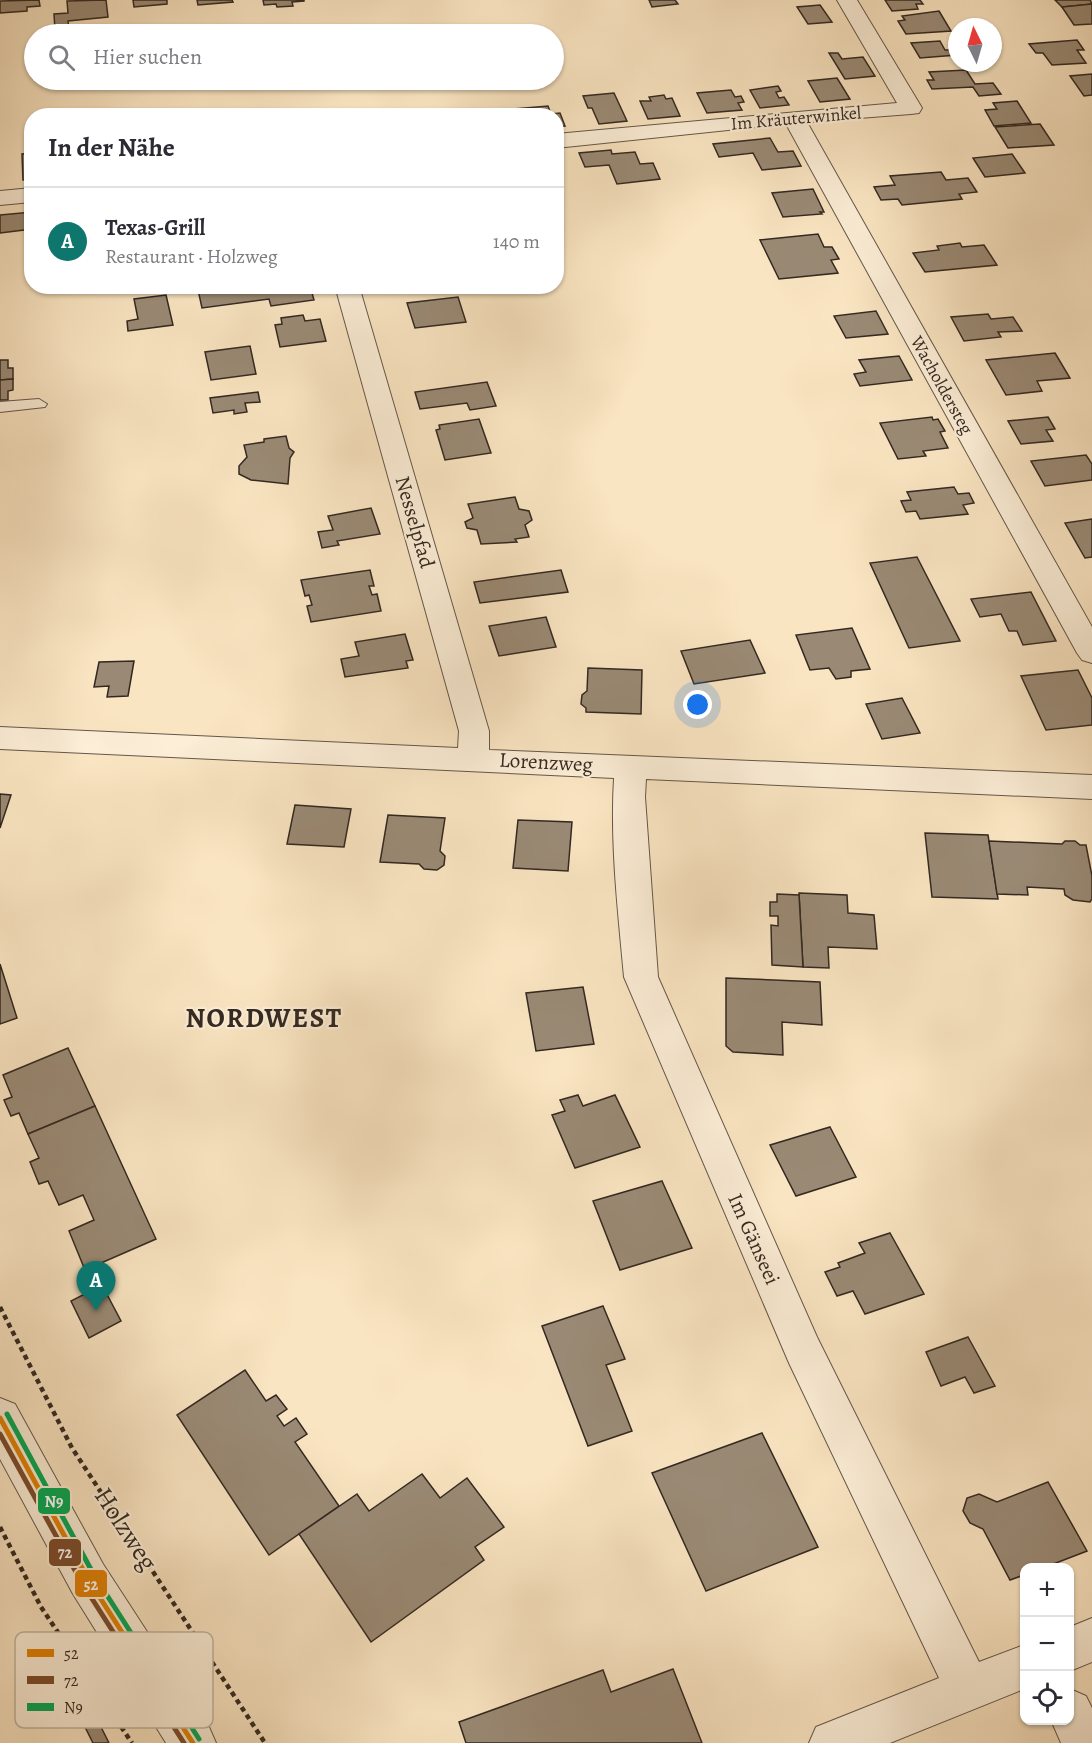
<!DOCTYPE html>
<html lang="de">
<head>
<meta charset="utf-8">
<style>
  :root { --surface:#fff; --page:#f7f7f7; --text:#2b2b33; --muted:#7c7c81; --line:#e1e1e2; --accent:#0f766e }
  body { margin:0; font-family:Alegreya,serif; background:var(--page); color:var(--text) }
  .controls { position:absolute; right:18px; bottom:18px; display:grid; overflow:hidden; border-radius:12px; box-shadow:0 2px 4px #0004 }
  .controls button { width:54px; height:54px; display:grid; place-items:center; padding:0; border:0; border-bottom:2px solid var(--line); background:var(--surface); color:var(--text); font:30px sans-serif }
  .compass { position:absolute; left:948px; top:18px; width:54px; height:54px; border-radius:50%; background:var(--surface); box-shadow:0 2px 4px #0004; rotate:355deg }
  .you { position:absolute; left:698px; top:705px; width:21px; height:21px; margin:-15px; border:4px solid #fff; border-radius:50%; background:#1a73e8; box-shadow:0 0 0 9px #1a73e833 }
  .badge { display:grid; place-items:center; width:39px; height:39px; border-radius:50%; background:var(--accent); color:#fff; font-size:20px; font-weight:700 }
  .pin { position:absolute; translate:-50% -50px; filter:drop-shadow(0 2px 3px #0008) }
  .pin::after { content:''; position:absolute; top:32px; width:21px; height:18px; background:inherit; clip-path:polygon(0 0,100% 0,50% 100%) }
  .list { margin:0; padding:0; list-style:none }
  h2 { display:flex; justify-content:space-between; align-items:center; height:78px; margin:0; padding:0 24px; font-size:26px }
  h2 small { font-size:20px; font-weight:400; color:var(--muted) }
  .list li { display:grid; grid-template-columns:39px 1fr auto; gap:18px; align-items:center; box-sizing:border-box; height:108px; padding:0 24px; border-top:2px solid var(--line) }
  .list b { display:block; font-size:22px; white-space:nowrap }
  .list p { margin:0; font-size:20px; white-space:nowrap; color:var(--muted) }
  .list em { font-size:20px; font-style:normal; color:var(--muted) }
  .icon { flex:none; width:33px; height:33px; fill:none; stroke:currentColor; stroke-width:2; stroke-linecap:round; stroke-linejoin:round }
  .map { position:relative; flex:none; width:1092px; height:1743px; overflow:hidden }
  .search { position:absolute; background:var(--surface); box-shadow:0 2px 4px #0004; left:24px; top:24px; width:540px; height:66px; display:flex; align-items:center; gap:15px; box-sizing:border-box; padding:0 21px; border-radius:33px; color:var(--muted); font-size:22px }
  .panel { position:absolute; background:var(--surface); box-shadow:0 2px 4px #0004; left:24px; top:108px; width:540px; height:186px; border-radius:24px }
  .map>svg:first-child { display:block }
  .building { fill:#9a8a75; stroke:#332821; stroke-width:1.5 }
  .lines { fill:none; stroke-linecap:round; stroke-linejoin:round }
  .service-casing { stroke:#655749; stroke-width:2 }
  .minor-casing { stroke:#655749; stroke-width:2 }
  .tertiary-casing { stroke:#655749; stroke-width:2 }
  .path { stroke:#332821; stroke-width:4.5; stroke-dasharray:5 4; stroke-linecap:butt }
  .service { fill:#fceed7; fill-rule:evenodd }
  .minor { fill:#fceed7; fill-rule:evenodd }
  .tertiary { fill:#fceed7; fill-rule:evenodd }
  .bus-1-casing { stroke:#fceed7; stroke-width:10 }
  .bus-2-casing { stroke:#fceed7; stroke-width:10 }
  .bus-3-casing { stroke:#fceed7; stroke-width:10 }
  .bus-1 { stroke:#e08005; stroke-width:5 }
  .bus-2 { stroke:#7a4b2a; stroke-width:5 }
  .bus-3 { stroke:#00a651; stroke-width:5 }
  .labels { text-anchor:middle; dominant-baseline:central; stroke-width:4.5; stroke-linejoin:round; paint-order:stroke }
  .far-street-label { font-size:18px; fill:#332821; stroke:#fceed7 }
  .street-label { font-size:21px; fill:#332821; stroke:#fceed7 }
  .near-street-label { font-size:26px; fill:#332821; stroke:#fceed7 }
  .district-label { font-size:27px; font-weight:bold; letter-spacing:1.5px; fill:#332821; stroke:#fceed7 }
  .key { fill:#fceed7; stroke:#c0b3a0; stroke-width:1.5 }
  .key-label { font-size:16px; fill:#332821 }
  .line-badge { stroke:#fceed7; stroke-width:2 }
  .badge-label { font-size:16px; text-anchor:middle; font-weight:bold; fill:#fff }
</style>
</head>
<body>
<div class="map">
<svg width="1092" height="1743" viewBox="0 0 1092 1743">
  <rect width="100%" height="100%" fill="#fae5c2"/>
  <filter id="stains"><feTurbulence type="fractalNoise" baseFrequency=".00333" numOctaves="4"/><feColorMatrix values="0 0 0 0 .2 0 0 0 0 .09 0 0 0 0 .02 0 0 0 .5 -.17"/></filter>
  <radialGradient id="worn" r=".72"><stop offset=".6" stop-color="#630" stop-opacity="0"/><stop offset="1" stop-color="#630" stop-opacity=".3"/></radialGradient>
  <!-- building -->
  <g class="building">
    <path d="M 39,0 L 40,6 L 27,7 L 27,11 L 0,13 L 0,1 Z"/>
    <path d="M 106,0 L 108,17 L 68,21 L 69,29 L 55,30 L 54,14 L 68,13 L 67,1 Z"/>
    <path d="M 133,0 L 167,0 L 167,4 L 134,7 Z"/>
    <path d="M 197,0 L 232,0 L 233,2 L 198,5 Z"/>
    <path d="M 263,0 L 304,0 L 304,1 L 292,2 L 293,6 L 277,7 L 276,4 L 264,5 Z"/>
    <path d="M 649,0 L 675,0 L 678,4 L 652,7 Z"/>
    <path d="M 885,0 L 920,0 L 923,4 L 916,4 L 918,9 L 892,11 Z"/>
    <path d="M 1055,0 L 1090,0 L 1092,4 L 1062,7 Z"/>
    <path d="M 1092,4 L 1092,24 L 1074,25 L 1062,7 Z"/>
    <path d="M 820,5 L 832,22 L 808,24 L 797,7 Z"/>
    <path d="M 939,11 L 951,31 L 906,34 L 898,21 L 905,20 L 902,16 Z"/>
    <path d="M 1077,40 L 1084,50 L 1077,50 L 1086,63 L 1052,65 L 1043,53 L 1036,53 L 1029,44 Z"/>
    <path d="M 940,41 L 945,50 L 956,50 L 957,55 L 920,58 L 911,43 Z"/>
    <path d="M 829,53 L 838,53 L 842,59 L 863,57 L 875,76 L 845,79 Z"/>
    <path d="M 966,70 L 975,84 L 993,83 L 1001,94 L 979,96 L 973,87 L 932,89 L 927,80 L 934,80 L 929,72 Z"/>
    <path d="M 1092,74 L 1092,95 L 1084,96 L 1070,76 Z"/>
    <path d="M 837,78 L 850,99 L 820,102 L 808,81 Z"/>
    <path d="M 778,86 L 781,91 L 776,92 L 779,98 L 784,97 L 789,105 L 760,108 L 750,90 Z"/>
    <path d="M 731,90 L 735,97 L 741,96 L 744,102 L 738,103 L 742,110 L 707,113 L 697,93 Z"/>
    <path d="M 614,93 L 627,121 L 599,124 L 592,108 L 588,108 L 583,96 Z"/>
    <path d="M 664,95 L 666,99 L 672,98 L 680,116 L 648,119 L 640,101 L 651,101 L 649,97 Z"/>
    <path d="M 1017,101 L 1031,123 L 994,126 L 985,110 L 997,109 L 993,103 Z"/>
    <path d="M 548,106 L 551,114 L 560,113 L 565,126 L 556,127 L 556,116 L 516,116 L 514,109 Z"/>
    <path d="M 478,109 L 480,116 L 441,116 L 440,113 Z"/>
    <path d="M 1040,124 L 1054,145 L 1008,148 L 995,127 Z"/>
    <path d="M 770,138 L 778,152 L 793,151 L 801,166 L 762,170 L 753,153 L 719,157 L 713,144 Z"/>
    <path d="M 611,150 L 612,154 L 635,152 L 640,164 L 653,163 L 660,179 L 617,184 L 609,165 L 585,167 L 579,153 Z"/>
    <path d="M 32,153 L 32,179 L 23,180 L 22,154 Z"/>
    <path d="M 1012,154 L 1025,173 L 985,177 L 973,158 Z"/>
    <path d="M 941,172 L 946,180 L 968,178 L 977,192 L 959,194 L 962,199 L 902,205 L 898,199 L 881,200 L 874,187 L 895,185 L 890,176 Z"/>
    <path d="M 813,189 L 824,212 L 820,212 L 822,214 L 783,217 L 772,193 Z"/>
    <path d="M 32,212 L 32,229 L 0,233 L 0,215 Z"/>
    <path d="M 818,234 L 824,247 L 832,247 L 839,259 L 831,260 L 838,273 L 779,279 L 760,240 Z"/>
    <path d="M 960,243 L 962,247 L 984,245 L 997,265 L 925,272 L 913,253 L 939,250 L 937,246 Z"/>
    <path d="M 226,286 L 310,286 L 314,300 L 271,306 L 269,299 L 202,308 L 198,290 Z"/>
    <path d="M 166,295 L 173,325 L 128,331 L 127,321 L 138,319 L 134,299 Z"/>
    <path d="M 458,297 L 466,322 L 415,328 L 407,303 Z"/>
    <path d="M 876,311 L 888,334 L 846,338 L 834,316 Z"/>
    <path d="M 988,314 L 991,319 L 1013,317 L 1022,331 L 998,332 L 1001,337 L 964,341 L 951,317 Z"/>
    <path d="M 303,315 L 305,321 L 320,319 L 326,341 L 280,347 L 275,325 L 282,324 L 281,318 Z"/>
    <path d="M 250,346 L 256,374 L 211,380 L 205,352 Z"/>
    <path d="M 1055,353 L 1070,378 L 1037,381 L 1042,391 L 1006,395 L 986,360 Z"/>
    <path d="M 899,356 L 912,380 L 860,386 L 854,374 L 866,372 L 859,360 Z"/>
    <path d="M 0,360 L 8,360 L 8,368 L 13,368 L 13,379 L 0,380 Z"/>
    <path d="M 13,379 L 13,390 L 8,391 L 8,400 L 0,400 L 0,380 Z"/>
    <path d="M 487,382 L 496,406 L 470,410 L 467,403 L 420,409 L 415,392 Z"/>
    <path d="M 258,392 L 260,402 L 245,403 L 247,412 L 234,414 L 234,410 L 213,413 L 210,398 Z"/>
    <path d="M 932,417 L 933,420 L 938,419 L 945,431 L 940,432 L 948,448 L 923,451 L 926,456 L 898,459 L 880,423 Z"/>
    <path d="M 1048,417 L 1055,429 L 1046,430 L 1053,441 L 1021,444 L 1008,421 Z"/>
    <path d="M 479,419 L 491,453 L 445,460 L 436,430 L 440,429 L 439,425 Z"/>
    <path d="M 286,436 L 289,448 L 294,452 L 290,458 L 288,484 L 251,480 L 239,474 L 239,466 L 247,457 L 244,445 L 264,442 L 264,439 Z"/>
    <path d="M 1086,455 L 1092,464 L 1092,480 L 1045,486 L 1031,461 Z"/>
    <path d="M 954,487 L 958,494 L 969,493 L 974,503 L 963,505 L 968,514 L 920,519 L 916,511 L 906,512 L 901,501 L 911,500 L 907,492 Z"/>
    <path d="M 515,497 L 519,509 L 529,511 L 532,520 L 525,525 L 529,537 L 515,539 L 517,542 L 481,544 L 477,530 L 467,528 L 465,522 L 473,518 L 468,504 Z"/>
    <path d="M 371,508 L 380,534 L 337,541 L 339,545 L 322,548 L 318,532 L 333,530 L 328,516 Z"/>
    <path d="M 1092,519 L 1092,557 L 1085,558 L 1065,523 Z"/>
    <path d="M 917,557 L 960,641 L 909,648 L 870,563 Z"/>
    <path d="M 370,570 L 374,586 L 369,586 L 372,595 L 377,594 L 381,611 L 311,622 L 307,606 L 312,605 L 309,595 L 305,596 L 301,580 Z"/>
    <path d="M 561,570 L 568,592 L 480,603 L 474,582 Z"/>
    <path d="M 1031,592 L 1056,641 L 1023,645 L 1017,631 L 1009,631 L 1001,614 L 980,617 L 971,599 Z"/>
    <path d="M 546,617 L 556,647 L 499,656 L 489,626 Z"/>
    <path d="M 852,628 L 870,669 L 851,671 L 851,677 L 836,679 L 829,668 L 810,670 L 796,635 Z"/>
    <path d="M 405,634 L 413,660 L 406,661 L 408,668 L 345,677 L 341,659 L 359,656 L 355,642 Z"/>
    <path d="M 750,640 L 765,673 L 694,684 L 681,651 Z"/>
    <path d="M 134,661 L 128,696 L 107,697 L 109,686 L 94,687 L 99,662 Z"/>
    <path d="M 588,668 L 642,670 L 641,714 L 586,712 L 586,708 L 581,704 L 582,695 L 587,691 Z"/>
    <path d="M 1078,670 L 1092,698 L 1092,725 L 1046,730 L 1021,676 Z"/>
    <path d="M 902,698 L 920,733 L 882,739 L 866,704 Z"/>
    <path d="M 0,794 L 11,795 L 0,828 Z"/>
    <path d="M 295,805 L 351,809 L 344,847 L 287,844 Z"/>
    <path d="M 388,815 L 445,818 L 440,851 L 445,856 L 444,865 L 437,870 L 424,869 L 419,864 L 380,862 Z"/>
    <path d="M 518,820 L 572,822 L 568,871 L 513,868 Z"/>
    <path d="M 925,833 L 988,835 L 998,899 L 932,897 Z"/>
    <path d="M 989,841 L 1062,844 L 1065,841 L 1075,841 L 1080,845 L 1086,845 L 1092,876 L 1092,899 L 1090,902 L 1073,900 L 1065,895 L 1064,889 L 1027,887 L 1028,895 L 997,894 Z"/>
    <path d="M 799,893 L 847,895 L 848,913 L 874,915 L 877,949 L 828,947 L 829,968 L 803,967 Z"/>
    <path d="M 777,894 L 799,895 L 803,967 L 772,965 L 771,925 L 778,926 L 778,916 L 770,916 L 770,902 L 777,902 Z"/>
    <path d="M 0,964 L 17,1018 L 0,1024 Z"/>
    <path d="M 726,978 L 820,982 L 822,1025 L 782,1022 L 783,1055 L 733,1052 L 726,1046 Z"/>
    <path d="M 583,987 L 594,1044 L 536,1051 L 526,993 Z"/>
    <path d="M 68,1048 L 95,1106 L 28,1134 L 19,1113 L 11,1116 L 4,1100 L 12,1097 L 3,1075 Z"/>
    <path d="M 578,1095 L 583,1106 L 615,1095 L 640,1147 L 575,1168 L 552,1115 L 565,1111 L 560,1100 Z"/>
    <path d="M 95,1106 L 156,1239 L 85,1270 L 69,1231 L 94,1220 L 83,1195 L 59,1205 L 48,1181 L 39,1184 L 30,1162 L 39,1158 L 28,1134 Z"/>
    <path d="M 830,1127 L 856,1177 L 796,1196 L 770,1145 Z"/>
    <path d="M 662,1181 L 692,1248 L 620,1270 L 593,1201 Z"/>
    <path d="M 890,1233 L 924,1294 L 865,1314 L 853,1291 L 837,1296 L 825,1272 L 840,1267 L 838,1263 L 865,1253 L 859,1243 Z"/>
    <path d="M 102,1285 L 121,1321 L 89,1338 L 71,1301 Z"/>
    <path d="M 603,1306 L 625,1359 L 606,1365 L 632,1431 L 588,1446 L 542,1326 Z"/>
    <path d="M 968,1337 L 995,1386 L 974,1393 L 965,1377 L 941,1386 L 926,1352 Z"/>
    <path d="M 245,1370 L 266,1401 L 276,1395 L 287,1409 L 277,1416 L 284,1426 L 296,1418 L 307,1434 L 295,1442 L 339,1506 L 269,1555 L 177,1415 Z"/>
    <path d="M 762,1433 L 818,1547 L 706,1591 L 652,1473 Z"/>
    <path d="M 422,1474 L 440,1498 L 467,1478 L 504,1527 L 475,1547 L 484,1560 L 371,1642 L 299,1534 L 357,1494 L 369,1511 Z"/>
    <path d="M 1048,1482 L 1087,1551 L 1043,1568 L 1024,1568 L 1024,1575 L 1010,1580 L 983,1529 L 970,1523 L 963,1511 L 967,1498 L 979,1494 L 997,1502 Z"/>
    <path d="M 673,1669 L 702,1743 L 466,1743 L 459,1722 L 603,1670 L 611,1692 Z"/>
    <path d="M 94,1713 L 109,1743 L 93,1743 L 82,1721 Z"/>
  </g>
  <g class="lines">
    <defs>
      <path id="service" d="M 39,399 L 47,404 L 45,407 L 0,412 L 0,402 Z"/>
      <g id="minor">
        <path d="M 837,0 L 857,0 L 922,108 L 919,113 L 911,114 L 807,122 L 1092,627 L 1092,663 L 1082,660 L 1077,653 L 786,124 L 556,148 L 556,134 L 897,103 Z"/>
        <path d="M 32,188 L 32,202 L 0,205 L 0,191 Z"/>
        <path d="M 335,286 L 359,286 L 489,731 L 489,750 L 1092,775 L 1092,799 L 646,779 L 645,797 L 658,977 L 817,1337 L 979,1662 L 1024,1645 L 1024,1689 L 890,1743 L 809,1743 L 816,1727 L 939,1678 L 789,1363 L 624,977 C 618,912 610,843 614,778 L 0,749 L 0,727 L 458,748 L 459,731 Z"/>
        <path d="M 1092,1618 L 1092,1662 L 1070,1671 L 1070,1627 Z"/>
        <path d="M 1070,1689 L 1086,1696 L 1092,1708 L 1092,1743 L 1061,1743 L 1051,1720 L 1070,1720 Z"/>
      </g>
      <path id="tertiary" d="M 0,1398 L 15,1404 L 103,1564 L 209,1727 L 216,1743 L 166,1743 L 73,1594 L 0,1459 Z"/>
    </defs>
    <!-- service casing -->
    <use href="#service" class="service-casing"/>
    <!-- minor casing -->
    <use href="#minor" class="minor-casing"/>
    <!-- tertiary casing -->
    <use href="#tertiary" class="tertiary-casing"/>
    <!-- path -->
    <g class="path">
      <path d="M 0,1307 L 72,1448 L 265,1743"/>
      <path d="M 0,1527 L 41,1607 L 132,1743"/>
    </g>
    <!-- service -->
    <use href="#service" class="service"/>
    <!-- minor -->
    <use href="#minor" class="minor"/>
    <!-- tertiary -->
    <use href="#tertiary" class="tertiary"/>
    <defs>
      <path id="bus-1" d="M 0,1418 L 88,1579 L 193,1743"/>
      <path id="bus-2" d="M 0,1434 L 82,1583 L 184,1743"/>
      <path id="bus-3" d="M 7,1414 L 94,1575 L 199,1739"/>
    </defs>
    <!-- bus-1 casing -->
    <use href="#bus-1" class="bus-1-casing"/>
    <!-- bus-2 casing -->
    <use href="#bus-2" class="bus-2-casing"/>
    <!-- bus-3 casing -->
    <use href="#bus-3" class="bus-3-casing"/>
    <!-- bus-1 -->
    <use href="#bus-1" class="bus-1"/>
    <!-- bus-2 -->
    <use href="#bus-2" class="bus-2"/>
    <!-- bus-3 -->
    <use href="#bus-3" class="bus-3"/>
  </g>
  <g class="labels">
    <!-- far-street labels -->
    <g class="far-street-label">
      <text transform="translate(796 118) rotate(-5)">Im Kräuterwinkel</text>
      <text transform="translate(942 385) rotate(61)">Wacholdersteg</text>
    </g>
    <!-- street labels -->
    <g class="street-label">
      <text transform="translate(415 522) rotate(74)">Nesselpfad</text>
      <text transform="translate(546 762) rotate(3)">Lorenzweg</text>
      <text transform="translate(754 1239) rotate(66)">Im Gänseei</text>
    </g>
    <!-- near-street labels -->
    <g class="near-street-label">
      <text transform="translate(126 1529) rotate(57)">Holzweg</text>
    </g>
    <!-- district labels -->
    <g class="district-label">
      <text x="264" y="1018">NORDWEST</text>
    </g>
  </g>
  <!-- legend -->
  <rect x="15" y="1632" width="198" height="96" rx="9" class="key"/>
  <rect x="27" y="1649" width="27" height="8" fill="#e08005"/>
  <rect x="27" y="1676" width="27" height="8" fill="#7a4b2a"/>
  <rect x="27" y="1703" width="27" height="8" fill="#00a651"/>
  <g class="key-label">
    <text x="64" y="1659">52</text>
    <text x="64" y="1686">72</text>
    <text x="64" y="1713">N9</text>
  </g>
  <g class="line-badge">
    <rect x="37" y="1487" width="34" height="28" rx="6" fill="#00a651"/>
    <rect x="48" y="1538" width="34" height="29" rx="6" fill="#7a4b2a"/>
    <rect x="74" y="1569" width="34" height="29" rx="6" fill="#e08005"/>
  </g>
  <g class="badge-label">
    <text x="54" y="1507">N9</text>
    <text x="65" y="1558">72</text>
    <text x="91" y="1590">52</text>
  </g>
  <rect width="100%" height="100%" filter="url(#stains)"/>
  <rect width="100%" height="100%" fill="url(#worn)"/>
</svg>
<div class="controls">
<button>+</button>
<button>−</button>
<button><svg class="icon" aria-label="locate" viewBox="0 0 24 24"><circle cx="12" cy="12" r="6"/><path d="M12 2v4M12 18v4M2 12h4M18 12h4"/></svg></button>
</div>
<svg class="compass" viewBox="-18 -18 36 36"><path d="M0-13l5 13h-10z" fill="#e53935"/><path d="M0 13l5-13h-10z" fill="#7c7c81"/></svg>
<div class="you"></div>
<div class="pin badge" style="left:96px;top:1311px">A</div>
<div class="search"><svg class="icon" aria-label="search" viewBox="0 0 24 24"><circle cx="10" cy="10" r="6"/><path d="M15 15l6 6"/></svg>Hier suchen</div>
<section class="panel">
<h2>In der Nähe<small></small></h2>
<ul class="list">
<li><span class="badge">A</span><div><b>Texas-Grill</b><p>Restaurant · Holzweg</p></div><em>140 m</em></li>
</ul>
</section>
</div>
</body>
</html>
